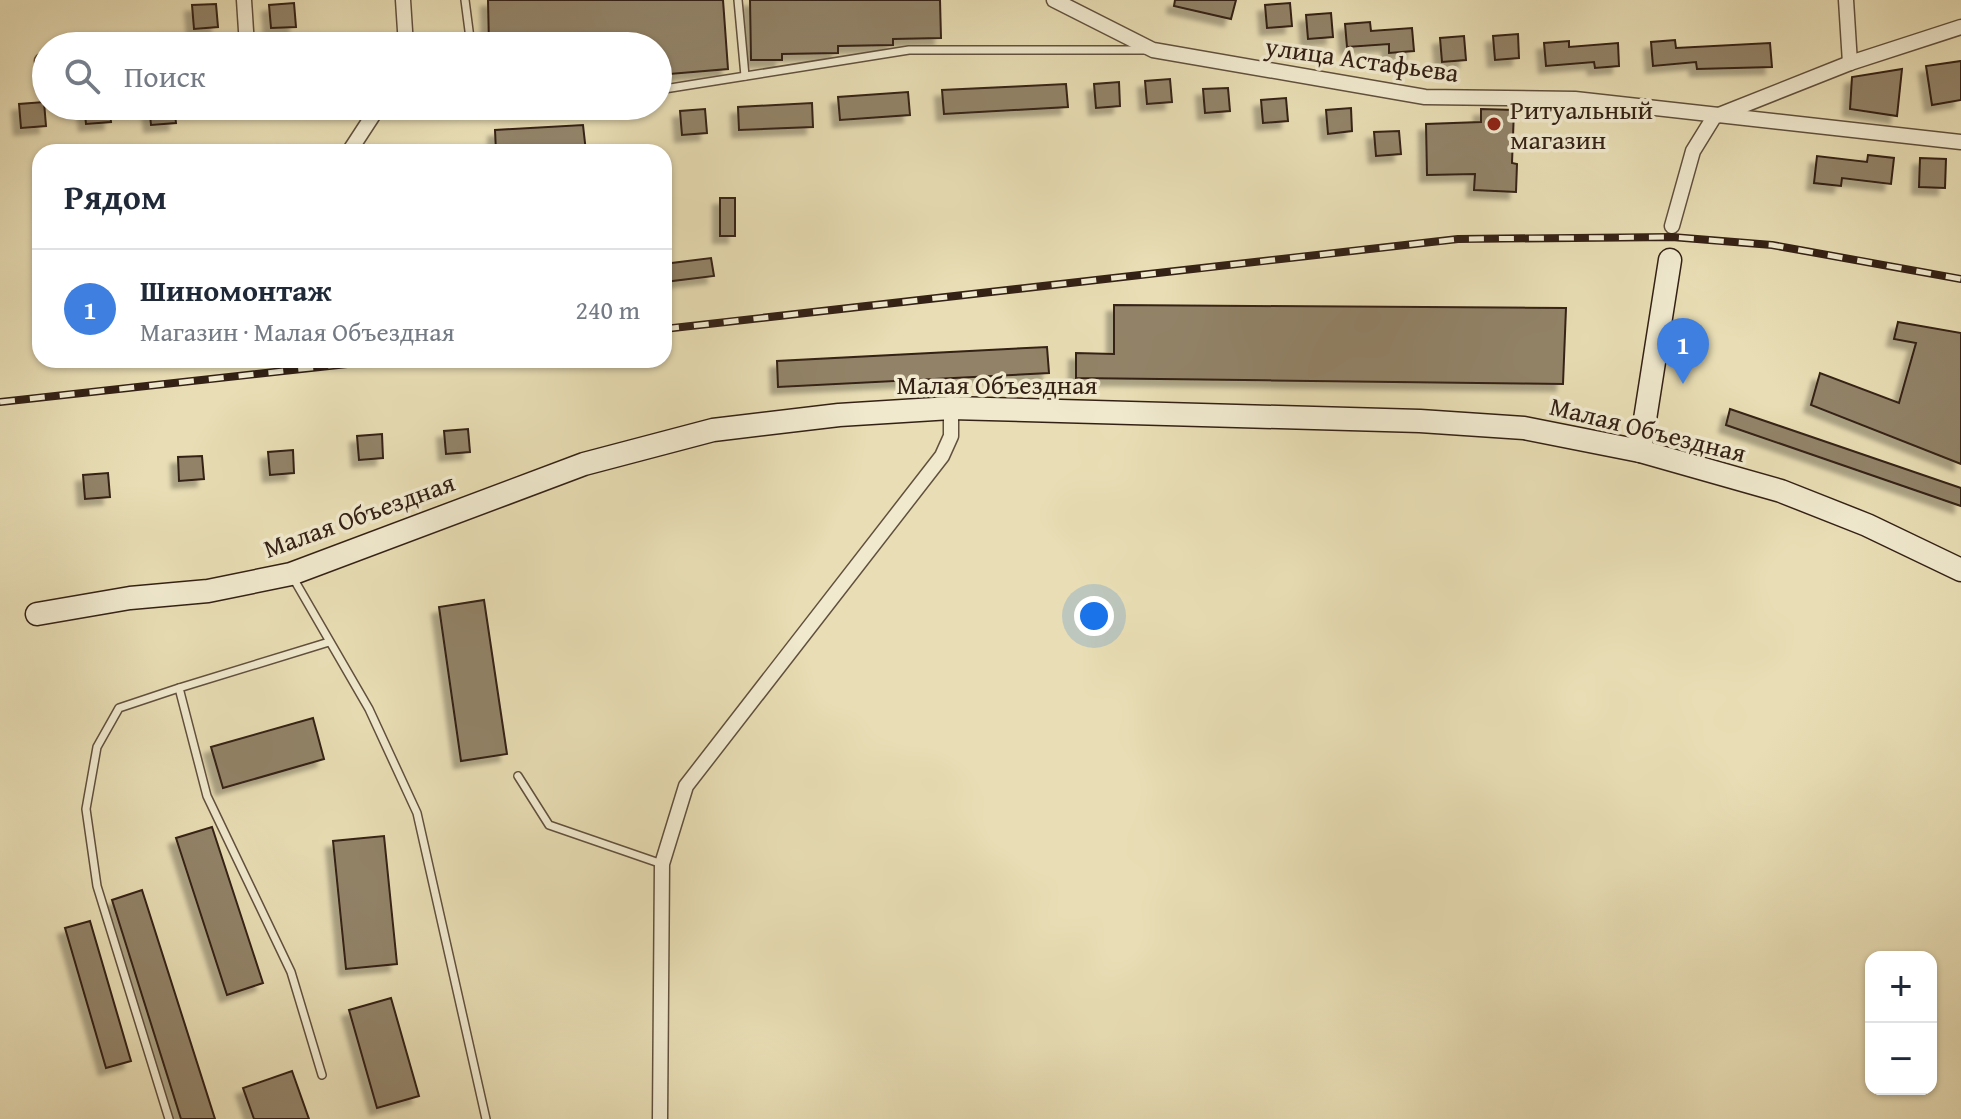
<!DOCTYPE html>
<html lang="ru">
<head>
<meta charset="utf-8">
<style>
  :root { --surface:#fff; --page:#f2f2f3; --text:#1f2937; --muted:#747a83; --line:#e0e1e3; --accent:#8f2418 }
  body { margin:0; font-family:"Gentium Book Plus",serif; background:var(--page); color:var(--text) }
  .controls { position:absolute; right:24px; bottom:24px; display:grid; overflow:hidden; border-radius:16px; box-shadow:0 2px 6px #0004 }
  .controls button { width:72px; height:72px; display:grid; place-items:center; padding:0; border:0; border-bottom:2px solid var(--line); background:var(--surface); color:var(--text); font:40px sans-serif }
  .you { position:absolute; left:1094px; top:616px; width:28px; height:28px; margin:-20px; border:6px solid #fff; border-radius:50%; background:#1a73e8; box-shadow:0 0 0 12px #1a73e833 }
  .badge { display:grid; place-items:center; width:52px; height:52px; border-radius:50%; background:var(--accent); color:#fff; font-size:26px; font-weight:700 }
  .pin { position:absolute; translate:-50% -66px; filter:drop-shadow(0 2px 4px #0008) }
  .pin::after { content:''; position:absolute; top:42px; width:28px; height:24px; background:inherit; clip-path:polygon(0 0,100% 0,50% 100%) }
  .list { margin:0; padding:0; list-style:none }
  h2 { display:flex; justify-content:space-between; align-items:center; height:104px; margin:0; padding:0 32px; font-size:34px }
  h2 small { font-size:26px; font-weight:400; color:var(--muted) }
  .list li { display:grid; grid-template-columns:52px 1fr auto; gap:24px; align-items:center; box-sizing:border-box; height:120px; padding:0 32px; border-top:2px solid var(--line) }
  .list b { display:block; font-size:30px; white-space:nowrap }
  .list p { margin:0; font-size:26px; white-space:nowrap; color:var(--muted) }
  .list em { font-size:26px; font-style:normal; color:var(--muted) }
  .icon { flex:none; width:44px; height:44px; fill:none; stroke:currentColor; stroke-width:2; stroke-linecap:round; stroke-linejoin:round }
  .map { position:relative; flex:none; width:1961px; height:1119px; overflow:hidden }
  .search { position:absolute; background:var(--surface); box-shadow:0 2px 6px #0004; left:32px; top:32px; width:640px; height:88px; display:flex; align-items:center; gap:20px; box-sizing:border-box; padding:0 28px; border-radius:44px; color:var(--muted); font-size:30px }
  .panel { position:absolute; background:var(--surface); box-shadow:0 2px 6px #0004; left:32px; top:144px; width:640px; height:224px; border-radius:24px }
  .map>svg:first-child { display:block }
  .building { fill:#928368; stroke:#342115; stroke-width:2; filter:url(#shadow) }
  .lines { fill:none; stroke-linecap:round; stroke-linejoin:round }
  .lane-casing { stroke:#61503d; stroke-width:10 }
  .street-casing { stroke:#61503d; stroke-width:17 }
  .secondary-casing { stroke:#342115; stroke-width:25 }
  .lane { stroke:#f0e9ce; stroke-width:7 }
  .street { stroke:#f0e9ce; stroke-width:14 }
  .secondary { stroke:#f0e9ce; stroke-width:22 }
  .rail-casing { stroke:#342115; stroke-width:8 }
  .rail { stroke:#f0e9ce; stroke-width:5; stroke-dasharray:15; stroke-linecap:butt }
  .poi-dot { fill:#8f2418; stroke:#f0e9ce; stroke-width:3 }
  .labels { text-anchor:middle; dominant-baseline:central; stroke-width:7; stroke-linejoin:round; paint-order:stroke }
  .street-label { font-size:26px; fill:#342115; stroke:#f0e9ce }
  .poi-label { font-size:26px; fill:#342115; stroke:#f0e9ce; text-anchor:start }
</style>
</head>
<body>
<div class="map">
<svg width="1961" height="1119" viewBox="0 0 1961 1119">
  <defs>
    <filter id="shadow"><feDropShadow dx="-7" dy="7" stdDeviation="2" flood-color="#0004"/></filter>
  </defs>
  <rect width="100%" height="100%" fill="#e8ddb4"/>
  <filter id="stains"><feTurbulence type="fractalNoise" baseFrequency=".0025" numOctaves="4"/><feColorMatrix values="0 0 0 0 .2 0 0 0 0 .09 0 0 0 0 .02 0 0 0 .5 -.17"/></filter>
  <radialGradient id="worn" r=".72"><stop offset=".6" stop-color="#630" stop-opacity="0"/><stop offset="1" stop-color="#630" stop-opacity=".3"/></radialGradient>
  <!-- building -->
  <g class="building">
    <path d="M 488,0 L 723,0 L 728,69 L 658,75 L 658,46 L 489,46 Z"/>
    <path d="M 750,0 L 940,0 L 941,38 L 893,39 L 893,45 L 838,46 L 838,53 L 782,54 L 782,60 L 751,60 Z"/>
    <path d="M 1175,0 L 1236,0 L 1231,19 L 1174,6 Z"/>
    <path d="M 294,3 L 296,27 L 271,28 L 269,5 Z"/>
    <path d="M 1290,3 L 1292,26 L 1267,28 L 1265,5 Z"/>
    <path d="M 216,4 L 218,27 L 194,29 L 192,5 Z"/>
    <path d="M 1331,13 L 1333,37 L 1308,39 L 1306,15 Z"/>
    <path d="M 1370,22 L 1371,31 L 1412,28 L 1414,51 L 1389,53 L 1389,44 L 1347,47 L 1345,24 Z"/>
    <path d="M 1518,34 L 1519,58 L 1495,60 L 1493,36 Z"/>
    <path d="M 1464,36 L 1466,60 L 1442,62 L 1440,38 Z"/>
    <path d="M 1675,40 L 1676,48 L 1770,43 L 1772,67 L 1697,69 L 1696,62 L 1653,66 L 1651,42 Z"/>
    <path d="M 1569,41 L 1569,47 L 1618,43 L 1619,66 L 1595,68 L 1594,62 L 1546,66 L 1544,43 Z"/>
    <path d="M 1961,61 L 1961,100 L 1932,105 L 1926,66 Z"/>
    <path d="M 1902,69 L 1897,116 L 1850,109 L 1852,77 Z"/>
    <path d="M 1170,79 L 1172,102 L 1147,104 L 1145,81 Z"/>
    <path d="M 1119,82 L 1120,106 L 1096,108 L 1094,84 Z"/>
    <path d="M 1066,84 L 1068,107 L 944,114 L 942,90 Z"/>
    <path d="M 1228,88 L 1230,111 L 1205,113 L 1203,89 Z"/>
    <path d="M 908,92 L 910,115 L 840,120 L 838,97 Z"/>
    <path d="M 1286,98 L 1288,121 L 1263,123 L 1261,100 Z"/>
    <path d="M 44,102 L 46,126 L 21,128 L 19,104 Z"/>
    <path d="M 812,103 L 813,127 L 739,130 L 738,107 Z"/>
    <path d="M 84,106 L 109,106 L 111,122 L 86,124 Z"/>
    <path d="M 149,106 L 174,106 L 176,123 L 151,125 Z"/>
    <path d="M 1351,108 L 1352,131 L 1328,134 L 1326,110 Z"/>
    <path d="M 705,109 L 707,133 L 682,135 L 680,111 Z"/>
    <path d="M 1481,109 L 1514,110 L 1512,163 L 1517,164 L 1516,192 L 1474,190 L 1475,174 L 1427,175 L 1426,124 L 1481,122 Z"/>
    <path d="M 583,125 L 586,152 L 496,152 L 495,130 Z"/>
    <path d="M 1399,131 L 1401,154 L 1376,156 L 1374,132 Z"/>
    <path d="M 1868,155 L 1894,158 L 1891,184 L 1842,178 L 1841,186 L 1814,183 L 1817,156 L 1867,162 Z"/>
    <path d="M 1920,158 L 1946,159 L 1945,188 L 1919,187 Z"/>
    <rect x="720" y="198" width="15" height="38"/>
    <path d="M 711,258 L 714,276 L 664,282 L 664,264 Z"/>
    <path d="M 1114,305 L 1566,308 L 1563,384 L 1076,378 L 1076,353 L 1114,354 Z"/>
    <path d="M 1898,322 L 1961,333 L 1961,464 L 1811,405 L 1820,373 L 1899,403 L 1916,343 L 1894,339 Z"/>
    <path d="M 1047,347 L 1049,373 L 778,387 L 777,361 Z"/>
    <path d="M 1730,409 L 1961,488 L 1961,506 L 1726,425 Z"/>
    <path d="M 468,429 L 470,452 L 446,454 L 444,431 Z"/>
    <path d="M 382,434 L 383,458 L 359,460 L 357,436 Z"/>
    <path d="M 293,450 L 294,473 L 270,475 L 268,452 Z"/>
    <path d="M 202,456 L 204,479 L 179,481 L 178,457 Z"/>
    <path d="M 108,473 L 110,497 L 85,499 L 83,475 Z"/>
    <path d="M 484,600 L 507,754 L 461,761 L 439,607 Z"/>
    <path d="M 313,718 L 324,759 L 223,788 L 211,747 Z"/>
    <path d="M 212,827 L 263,983 L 227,995 L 176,838 Z"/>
    <path d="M 384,836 L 397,964 L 346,969 L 333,841 Z"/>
    <path d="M 142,890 L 215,1119 L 181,1119 L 112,900 Z"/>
    <path d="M 90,921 L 131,1061 L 106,1068 L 65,928 Z"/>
    <path d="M 391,998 L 419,1096 L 377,1108 L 349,1010 Z"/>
    <path d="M 292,1071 L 309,1119 L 254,1119 L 243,1088 Z"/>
  </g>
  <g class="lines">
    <defs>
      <g id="lane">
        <path d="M 465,0 L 471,46"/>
        <path d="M 738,0 L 745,76"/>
        <path d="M 658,90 L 909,50 L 1147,50"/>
        <path d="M 482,106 L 496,113 L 561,106"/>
        <path d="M 292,576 L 369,709 L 417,813 L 486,1119"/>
        <path d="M 518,776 L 549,825 L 662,864"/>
        <path d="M 322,1075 L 291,972 L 207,796 L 179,688 L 329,642"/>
        <path d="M 169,1119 L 97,886 L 86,809 L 97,747 L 119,708 L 179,688"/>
      </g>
      <g id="street">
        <path d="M 244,0 L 247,46"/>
        <path d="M 403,0 L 406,46"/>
        <path d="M 1054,0 L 1153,50 L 1425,97 L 1575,99 L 1961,142"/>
        <path d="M 1846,0 L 1850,63"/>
        <path d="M 42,61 L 46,61"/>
        <path d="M 349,152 L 379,106"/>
        <path d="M 1672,226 L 1693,151 L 1714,117 L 1850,63 L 1961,27"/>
        <path d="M 660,1119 L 662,864 L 686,786 L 942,456 L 951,436 L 951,408"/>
      </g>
      <g id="secondary">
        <path d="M 1640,451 L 1670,260"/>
        <path d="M 37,614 L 130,598 L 208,591 L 291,574 L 584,464 L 713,430 L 839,415 L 951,408 L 1420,421 L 1524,428 L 1640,451 L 1781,491 L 1867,525 L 1961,570"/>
      </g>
    </defs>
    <!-- lane casing -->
    <use href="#lane" class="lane-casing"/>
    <!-- street casing -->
    <use href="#street" class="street-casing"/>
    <!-- secondary casing -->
    <use href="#secondary" class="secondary-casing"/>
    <!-- lane -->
    <use href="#lane" class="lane"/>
    <!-- street -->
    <use href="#street" class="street"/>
    <!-- secondary -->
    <use href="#secondary" class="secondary"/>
    <defs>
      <g id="rail">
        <path d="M 664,329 L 1458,239 L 1672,237 L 1772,245 L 1961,279"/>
        <path d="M 0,402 L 384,360"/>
      </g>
    </defs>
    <!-- rail casing -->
    <use href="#rail" class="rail-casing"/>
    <!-- rail -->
    <use href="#rail" class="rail"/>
  </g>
  <!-- markers -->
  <circle class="poi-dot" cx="1494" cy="124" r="8"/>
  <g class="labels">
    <!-- street labels -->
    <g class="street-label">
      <text transform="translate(1362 59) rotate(8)">улица Астафьева</text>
      <text x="997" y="384">Малая Объездная</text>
      <text transform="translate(1648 429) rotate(14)">Малая Объездная</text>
      <text transform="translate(359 515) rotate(-20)">Малая Объездная</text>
    </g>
    <!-- poi labels -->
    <g class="poi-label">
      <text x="1510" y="109">Ритуальный<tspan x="1510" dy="30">магазин</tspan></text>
    </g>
  </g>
  <rect width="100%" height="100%" filter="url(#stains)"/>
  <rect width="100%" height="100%" fill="url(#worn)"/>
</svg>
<div class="controls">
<button>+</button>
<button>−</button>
</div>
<div class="you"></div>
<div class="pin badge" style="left:1683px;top:384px;background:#3f7fe0">1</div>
<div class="search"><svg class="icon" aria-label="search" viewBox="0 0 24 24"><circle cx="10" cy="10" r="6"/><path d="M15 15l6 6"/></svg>Поиск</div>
<section class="panel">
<h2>Рядом<small></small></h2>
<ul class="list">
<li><span class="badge" style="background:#3f7fe0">1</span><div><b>Шиномонтаж</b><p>Магазин · Малая Объездная</p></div><em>240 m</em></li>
</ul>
</section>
</div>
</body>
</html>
